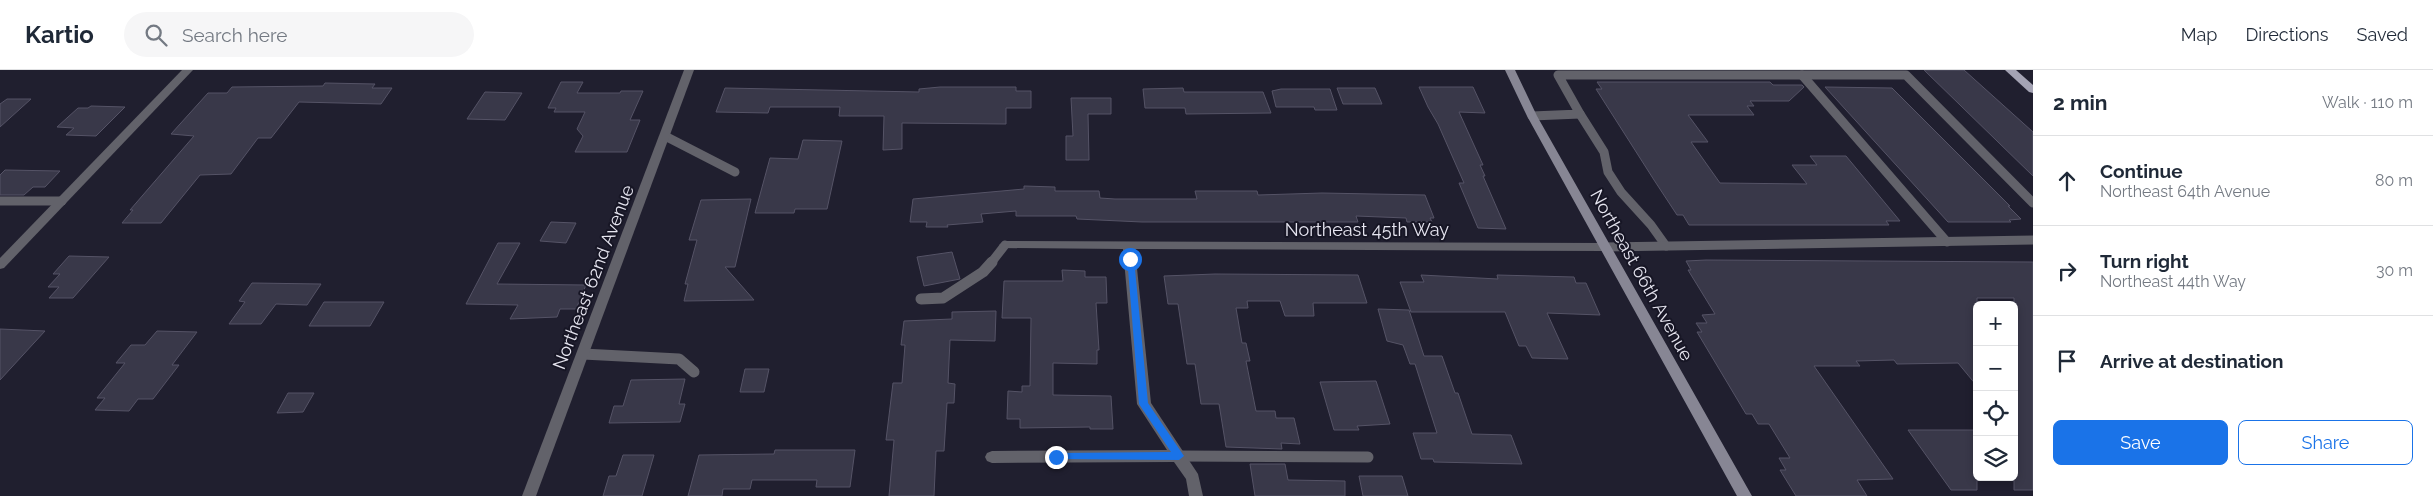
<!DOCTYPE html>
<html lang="en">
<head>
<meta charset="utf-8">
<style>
  :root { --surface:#fff; --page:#f6f6f7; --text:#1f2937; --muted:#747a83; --line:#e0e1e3; --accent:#1a73e8 }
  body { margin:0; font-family:Raleway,sans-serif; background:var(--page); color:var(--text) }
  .controls { position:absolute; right:15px; bottom:15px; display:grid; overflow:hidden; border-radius:8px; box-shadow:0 2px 8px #0003 }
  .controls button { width:45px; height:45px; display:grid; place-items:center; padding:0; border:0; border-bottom:1px solid var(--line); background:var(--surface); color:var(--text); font:25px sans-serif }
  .stop { position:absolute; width:15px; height:15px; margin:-11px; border:4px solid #1a73e8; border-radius:50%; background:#fff }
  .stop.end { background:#1a73e8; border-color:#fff; box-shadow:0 1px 5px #0008 }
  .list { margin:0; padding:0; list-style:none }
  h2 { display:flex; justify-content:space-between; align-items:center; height:65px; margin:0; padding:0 20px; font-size:21px }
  h2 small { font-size:16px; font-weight:400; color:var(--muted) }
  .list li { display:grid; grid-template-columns:32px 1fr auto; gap:15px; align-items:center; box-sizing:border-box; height:90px; padding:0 20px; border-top:1px solid var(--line) }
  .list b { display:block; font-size:19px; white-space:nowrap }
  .list p { margin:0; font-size:16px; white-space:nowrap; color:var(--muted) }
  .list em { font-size:16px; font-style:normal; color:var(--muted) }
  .actions { display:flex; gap:10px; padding:15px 20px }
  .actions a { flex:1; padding:11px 0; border:1px solid var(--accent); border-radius:8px; text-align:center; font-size:18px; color:var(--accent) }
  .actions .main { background:var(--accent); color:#fff }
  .icon { flex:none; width:28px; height:28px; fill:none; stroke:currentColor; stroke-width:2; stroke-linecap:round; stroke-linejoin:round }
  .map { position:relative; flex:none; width:2033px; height:426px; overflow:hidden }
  header { display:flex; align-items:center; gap:30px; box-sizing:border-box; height:70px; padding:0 25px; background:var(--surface); border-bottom:1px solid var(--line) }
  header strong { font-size:24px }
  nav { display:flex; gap:28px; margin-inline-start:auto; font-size:18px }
  .search { width:350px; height:45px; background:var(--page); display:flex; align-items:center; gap:12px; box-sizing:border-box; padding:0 18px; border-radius:28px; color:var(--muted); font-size:19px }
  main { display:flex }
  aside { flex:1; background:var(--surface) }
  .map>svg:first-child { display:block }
  .building { fill:#393849; stroke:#555366 }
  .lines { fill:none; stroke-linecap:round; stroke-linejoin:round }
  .lane-far1 { stroke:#62626a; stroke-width:9 }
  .lane { stroke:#62626a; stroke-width:11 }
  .street { fill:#62626a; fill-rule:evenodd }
  .secondary { fill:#878694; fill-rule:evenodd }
  .primary { fill:#a4a3b4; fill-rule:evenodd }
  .route { fill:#1a73e8 }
  .labels { text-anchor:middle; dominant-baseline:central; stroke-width:4; stroke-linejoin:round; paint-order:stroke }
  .street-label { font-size:18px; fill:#e6e5f0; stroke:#171625 }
</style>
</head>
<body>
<header>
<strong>Kartio</strong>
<div class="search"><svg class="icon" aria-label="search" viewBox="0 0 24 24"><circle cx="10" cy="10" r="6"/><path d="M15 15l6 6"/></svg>Search here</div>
<nav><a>Map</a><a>Directions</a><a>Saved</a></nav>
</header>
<main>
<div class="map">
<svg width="2033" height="426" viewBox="0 0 2033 426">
  <rect width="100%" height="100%" fill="#201f2f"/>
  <!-- building -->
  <g class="building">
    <path d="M 1924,0 L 1964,0 L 2033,62 L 2033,106 Z"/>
    <path d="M 561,12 L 583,12 L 577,23 L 620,23 L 621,21 L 643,21 L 630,50 L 640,50 L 627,82 L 575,82 L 583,66 L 577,59 L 585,42 L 554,42 L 556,38 L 548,38 Z"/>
    <path d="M 1597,12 L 1770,12 L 1773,15 L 1802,15 L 1804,17 L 1789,31 L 1750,31 L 1754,36 L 1747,36 L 1754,45 L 1688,45 L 1708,72 L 1691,72 L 1720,113 L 1807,114 L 1792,95 L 1817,95 L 1810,86 L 1846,86 L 1900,151 L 1886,151 L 1889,155 L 1689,155 L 1683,145 L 1677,145 L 1654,110 L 1596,19 L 1602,19 Z"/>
    <path d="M 325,13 L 375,14 L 372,18 L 392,18 L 381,34 L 299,32 L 271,68 L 258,68 L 231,104 L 200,105 L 161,153 L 122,153 L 133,140 L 130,140 L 194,66 L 171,64 L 208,23 L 227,23 L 232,17 L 323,16 Z"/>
    <path d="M 940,17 L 1016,17 L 1016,21 L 1031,21 L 1031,38 L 1006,38 L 1006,54 L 902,53 L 902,79 L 883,80 L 884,46 L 839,46 L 840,37 L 770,37 L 768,43 L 716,42 L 725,18 L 919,22 L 919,19 Z"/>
    <path d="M 1419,17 L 1473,17 L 1485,43 L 1459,42 L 1483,95 L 1480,95 L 1485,106 L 1483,106 L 1506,159 L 1478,158 L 1459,113 L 1464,113 L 1438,54 L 1428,37 Z"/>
    <path d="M 1825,17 L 1892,18 L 2010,136 L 2008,136 L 2021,149 L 2009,150 L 2011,152 L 1948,152 Z"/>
    <path d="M 1183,18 L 1184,22 L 1263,22 L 1271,43 L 1186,44 L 1185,38 L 1145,38 L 1143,19 Z"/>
    <path d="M 1337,18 L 1375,18 L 1382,34 L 1343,34 Z"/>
    <path d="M 1281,19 L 1330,19 L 1337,40 L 1315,40 L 1314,37 L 1276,37 L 1272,21 Z"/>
    <path d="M 485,22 L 522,23 L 505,50 L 467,49 Z"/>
    <path d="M 1071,28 L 1111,28 L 1111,44 L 1088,44 L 1089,90 L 1066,90 L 1066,66 L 1073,66 Z"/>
    <path d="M 7,29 L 31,29 L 0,57 L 0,34 Z"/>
    <path d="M 91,36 L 125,37 L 96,66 L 66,65 L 74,58 L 57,57 L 78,38 L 88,38 Z"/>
    <path d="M 803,70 L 842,71 L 827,139 L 795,139 L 794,143 L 755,143 L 770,88 L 798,89 Z"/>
    <path d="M 5,100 L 60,101 L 45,117 L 33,117 L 24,125 L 0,125 L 0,105 Z"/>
    <path d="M 1024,116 L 1055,117 L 1055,121 L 1099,121 L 1100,128 L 1115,129 L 1197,129 L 1195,121 L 1257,121 L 1258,125 L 1322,123 L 1425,125 L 1434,148 L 1430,148 L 1432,152 L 1407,152 L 1406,148 L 1356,146 L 1358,152 L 1142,152 L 1077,149 L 1076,146 L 1016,146 L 1016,141 L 981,144 L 983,152 L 947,155 L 948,157 L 926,157 L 927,152 L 910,152 L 913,129 L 1024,119 Z"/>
    <path d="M 751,129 L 735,197 L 725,197 L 754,230 L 684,231 L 688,214 L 685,214 L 697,170 L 689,170 L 701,130 Z"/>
    <path d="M 551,152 L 576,153 L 566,173 L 540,171 Z"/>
    <path d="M 498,173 L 520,173 L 497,214 L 586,215 L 576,239 L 560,239 L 557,247 L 510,249 L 518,235 L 466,234 Z"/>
    <path d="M 952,182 L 960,209 L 924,216 L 917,187 Z"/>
    <path d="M 69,186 L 109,187 L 73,228 L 49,228 L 59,217 L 48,217 L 60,204 L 53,204 Z"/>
    <path d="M 1706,190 L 2033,192 L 2033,420 L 2014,420 L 2014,228 L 1977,228 L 1977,316 L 1958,293 L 1897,294 L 1894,290 L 1856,291 L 1860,296 L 1814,296 L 1893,409 L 1857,410 L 1867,426 L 1796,426 L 1780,400 L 1786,400 L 1779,388 L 1790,388 L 1769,354 L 1758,354 L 1752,344 L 1746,344 L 1697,262 L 1702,262 L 1696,253 L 1707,253 L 1702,245 L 1715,244 L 1688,200 L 1691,200 L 1686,191 Z"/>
    <path d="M 1062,200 L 1085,201 L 1085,207 L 1106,207 L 1107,233 L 1096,233 L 1099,280 L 1097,280 L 1097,294 L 1053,293 L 1053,325 L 1111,326 L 1113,359 L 1090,359 L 1090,357 L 1020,358 L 1020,349 L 1007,349 L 1008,321 L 1022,322 L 1022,316 L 1030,316 L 1031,248 L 1002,248 L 1004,211 L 1063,211 Z"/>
    <path d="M 1215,204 L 1358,205 L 1367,233 L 1313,233 L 1314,246 L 1285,246 L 1280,231 L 1247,231 L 1248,238 L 1236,238 L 1242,273 L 1246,273 L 1250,291 L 1246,291 L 1256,341 L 1275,341 L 1276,348 L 1294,348 L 1300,374 L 1281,373 L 1282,379 L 1226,377 L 1219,334 L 1201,334 L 1195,294 L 1187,294 L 1178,234 L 1168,234 L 1164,206 Z"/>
    <path d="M 1421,205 L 1498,209 L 1497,205 L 1574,207 L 1576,213 L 1586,213 L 1600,245 L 1547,243 L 1568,289 L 1532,288 L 1526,276 L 1519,276 L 1505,242 L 1411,242 L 1400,212 L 1424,212 Z"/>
    <path d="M 252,213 L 321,214 L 307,235 L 276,234 L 261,254 L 229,254 L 245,232 L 239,231 Z"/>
    <path d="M 324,232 L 384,232 L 370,256 L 309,256 Z"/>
    <path d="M 1378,239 L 1409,240 L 1424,286 L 1442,286 L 1455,323 L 1458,323 L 1472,364 L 1511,365 L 1522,394 L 1434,392 L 1433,389 L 1421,389 L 1413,363 L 1437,363 L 1415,294 L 1410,294 L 1403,275 L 1387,271 Z"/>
    <path d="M 996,241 L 995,271 L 950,270 L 948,313 L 955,314 L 954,333 L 947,333 L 944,381 L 936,381 L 934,426 L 889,426 L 894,370 L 886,370 L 893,313 L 902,313 L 905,275 L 901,275 L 904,251 L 952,249 L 952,242 Z"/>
    <path d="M 0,259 L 45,261 L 0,310 Z"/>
    <path d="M 157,261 L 197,262 L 172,295 L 179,295 L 153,329 L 138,329 L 129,341 L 95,340 L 105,328 L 97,328 L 125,293 L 116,293 L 131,275 L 145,275 Z"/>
    <path d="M 745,299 L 769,299 L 764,322 L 740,322 Z"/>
    <path d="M 685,309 L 679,334 L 685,334 L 680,352 L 609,353 L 614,336 L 623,336 L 631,310 Z"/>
    <path d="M 1376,311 L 1390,354 L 1357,356 L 1359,360 L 1334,360 L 1320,312 Z"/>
    <path d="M 288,323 L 314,323 L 303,342 L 277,343 Z"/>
    <path d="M 1908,360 L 1977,360 L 1977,420 L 1951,420 Z"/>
    <path d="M 775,380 L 855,380 L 850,417 L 816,417 L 817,410 L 752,410 L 750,419 L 723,419 L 722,426 L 688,426 L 699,385 L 774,384 Z"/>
    <path d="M 623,385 L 654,385 L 642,426 L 603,426 L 609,406 L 616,406 Z"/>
    <path d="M 1250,394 L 1285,394 L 1288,410 L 1345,411 L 1345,426 L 1255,426 Z"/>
    <path d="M 1359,406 L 1402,406 L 1408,426 L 1363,426 Z"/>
  </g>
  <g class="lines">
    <!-- lane-far1 -->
    <g class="lane-far1">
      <path d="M 1802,5 L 1947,172"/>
      <path d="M 1580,44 L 1604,82 L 1608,102 L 1621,122 L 1651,155 L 1666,176"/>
      <path d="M 1532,46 L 1580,44 L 1558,5 L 1906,5 L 2033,133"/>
      <path d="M 665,66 L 735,102"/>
      <path d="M 0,131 L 62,131"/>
      <path d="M 1605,177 L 2033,170"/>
      <path d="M 991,193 L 1005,175"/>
    </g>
    <!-- lane -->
    <g class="lane">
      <path d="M 921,229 L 943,228 L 983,202 L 992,192"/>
      <path d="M 583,284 L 679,289 L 694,302"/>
      <path d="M 1179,386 L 1368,387"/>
    </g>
    <!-- street -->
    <g class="street">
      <path d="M 182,0 L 193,0 L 4,198 L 0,199 L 0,188 Z"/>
      <path d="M 684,0 L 694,0 L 536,426 L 522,426 Z"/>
      <path d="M 1005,171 L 1605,173 L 1611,177 L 1605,181 L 1135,179 L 1151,333 L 1198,404 L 1203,426 L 1189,426 L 1186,409 L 1174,392 L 992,393 L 987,391 L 985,387 L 987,383 L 992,381 L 1167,380 L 1137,334 L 1123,179 L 1001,178 L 999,175 Z"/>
    </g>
    <!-- secondary -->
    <path class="secondary" d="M 1505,0 L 1515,0 L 1537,46 L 1752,426 L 1737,426 L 1527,46 Z"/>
    <!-- primary -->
    <path class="primary" d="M 2005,0 L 2016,0 L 2033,15 L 2033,23 L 2029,22 Z"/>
  </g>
  <!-- route -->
  <path class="route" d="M 1127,187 L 1134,189 L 1148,333 L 1184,386 L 1179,390 L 1053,389 L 1051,387 L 1056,383 L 1171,382 L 1139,334 Z"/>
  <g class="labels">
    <!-- street labels -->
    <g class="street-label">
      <text x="1367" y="159">Northeast 45th Way</text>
      <text transform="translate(1642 205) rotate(61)">Northeast 66th Avenue</text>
      <text transform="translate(593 207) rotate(-69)">Northeast 62nd Avenue</text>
    </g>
  </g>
</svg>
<div class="controls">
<button>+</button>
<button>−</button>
<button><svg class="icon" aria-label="locate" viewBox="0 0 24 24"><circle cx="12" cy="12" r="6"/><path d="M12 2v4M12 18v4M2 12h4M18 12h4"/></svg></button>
<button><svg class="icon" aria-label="layers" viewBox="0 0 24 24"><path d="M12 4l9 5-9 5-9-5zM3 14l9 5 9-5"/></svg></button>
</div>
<div class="stop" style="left:1130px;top:189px"></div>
<div class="stop end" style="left:1056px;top:387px"></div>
</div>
<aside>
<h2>2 min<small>Walk · 110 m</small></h2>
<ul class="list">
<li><svg class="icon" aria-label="ahead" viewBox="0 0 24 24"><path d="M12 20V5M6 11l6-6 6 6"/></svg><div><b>Continue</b><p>Northeast 64th Avenue</p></div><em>80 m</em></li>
<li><svg class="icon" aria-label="right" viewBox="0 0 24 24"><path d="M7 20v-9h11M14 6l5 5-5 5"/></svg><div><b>Turn right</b><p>Northeast 44th Way</p></div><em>30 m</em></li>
<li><svg class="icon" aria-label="arrive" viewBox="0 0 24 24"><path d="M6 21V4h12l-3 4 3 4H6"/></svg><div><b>Arrive at destination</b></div></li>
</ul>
<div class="actions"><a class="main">Save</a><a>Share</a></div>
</aside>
</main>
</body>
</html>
